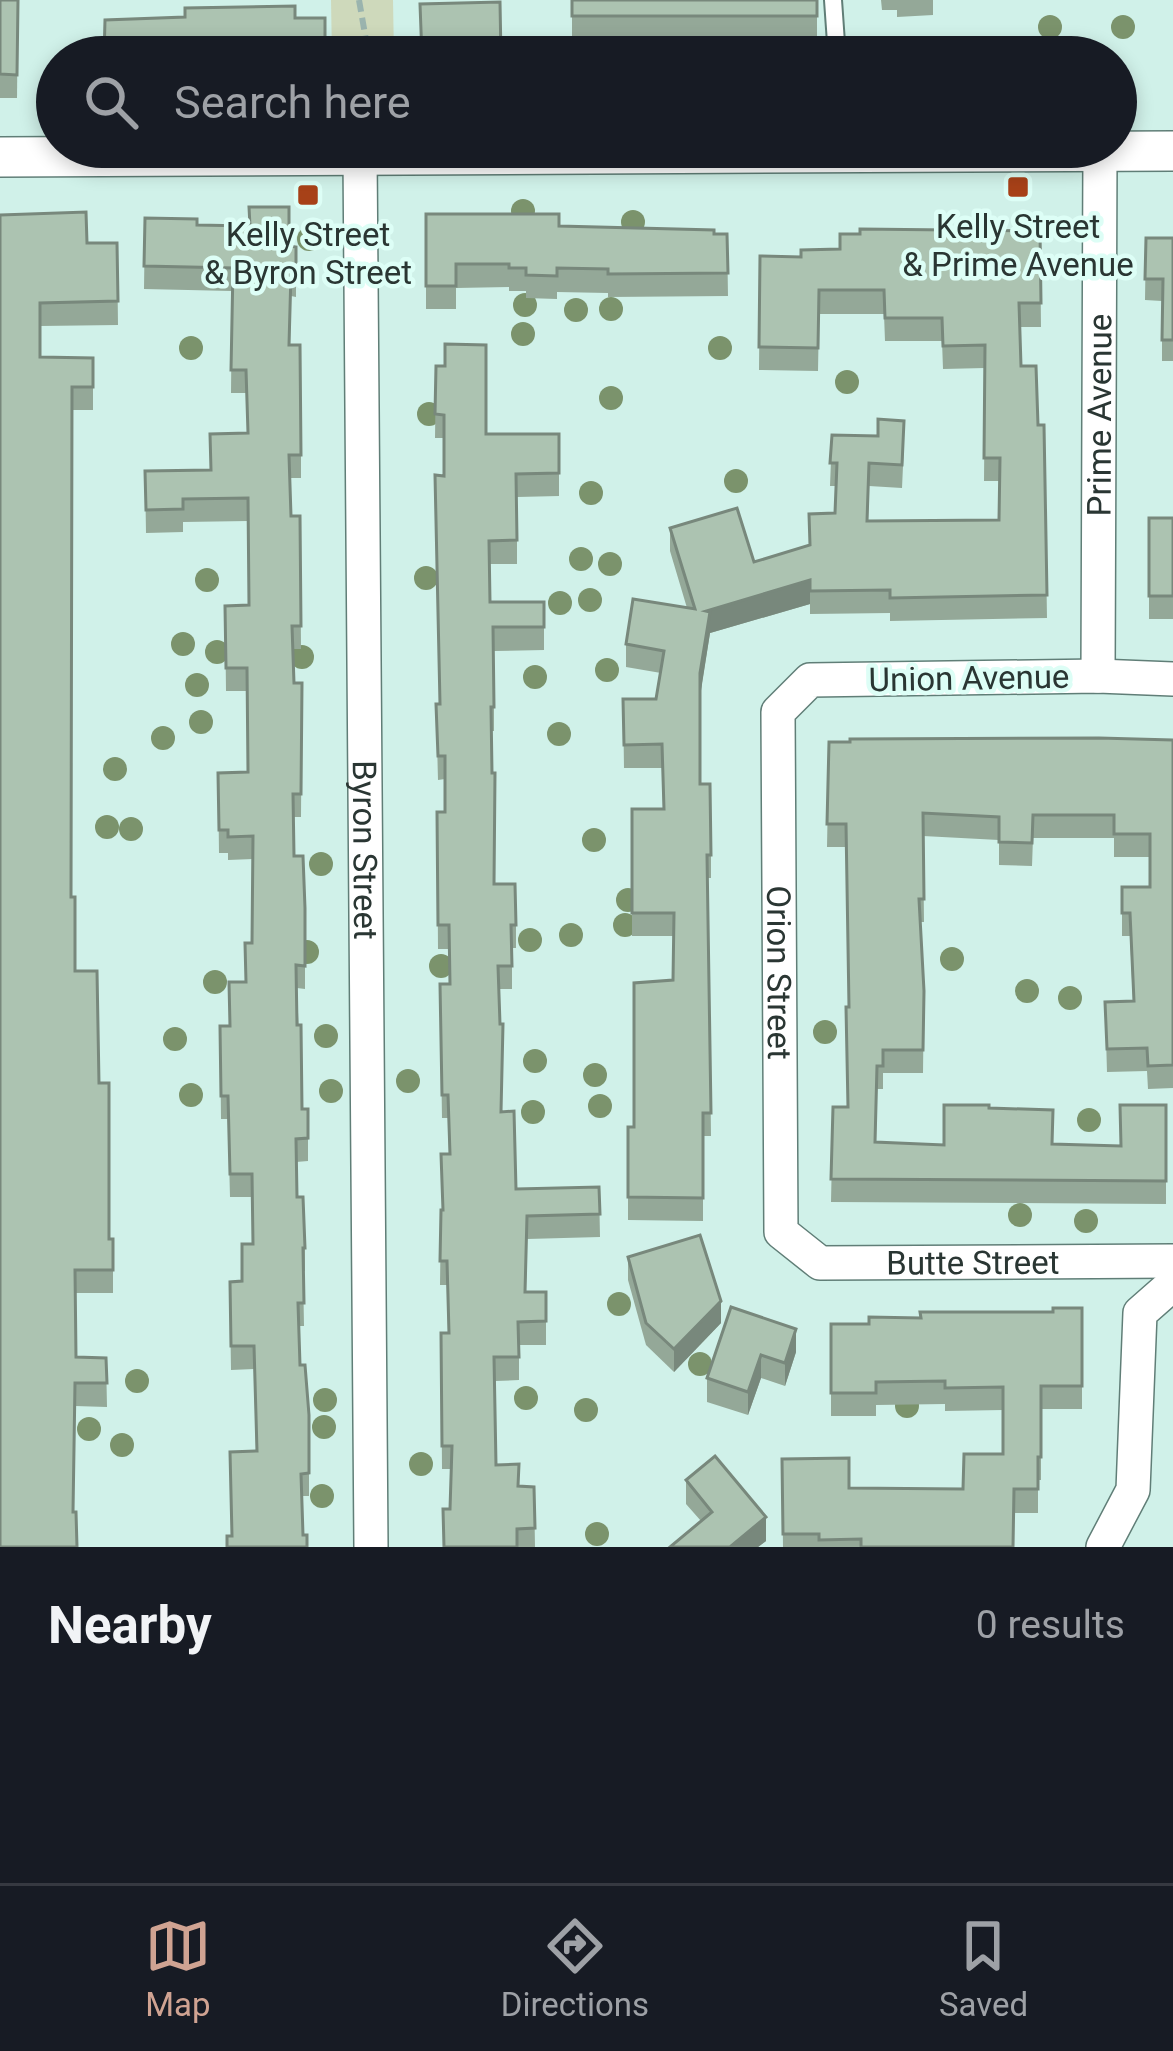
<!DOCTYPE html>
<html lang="en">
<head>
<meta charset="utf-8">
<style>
  :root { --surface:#171b24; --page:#242831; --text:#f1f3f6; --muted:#9ea1a6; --line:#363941; --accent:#d0a392 }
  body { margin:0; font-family:Roboto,sans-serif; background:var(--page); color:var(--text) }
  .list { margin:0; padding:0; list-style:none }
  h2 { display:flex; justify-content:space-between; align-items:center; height:156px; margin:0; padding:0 48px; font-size:51px }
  h2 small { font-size:39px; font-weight:400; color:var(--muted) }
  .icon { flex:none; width:66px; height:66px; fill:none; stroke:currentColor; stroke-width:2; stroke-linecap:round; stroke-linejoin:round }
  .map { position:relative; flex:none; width:1173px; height:1547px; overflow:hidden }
  .search { position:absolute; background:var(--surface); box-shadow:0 6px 18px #0003; left:36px; right:36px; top:36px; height:132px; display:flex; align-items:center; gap:30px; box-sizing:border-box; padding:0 42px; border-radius:66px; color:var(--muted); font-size:45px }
  .sheet { height:336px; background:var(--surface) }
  nav { display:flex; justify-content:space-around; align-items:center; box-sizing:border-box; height:168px; border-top:3px solid var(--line); background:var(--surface); font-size:33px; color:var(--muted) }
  nav a { display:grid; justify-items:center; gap:6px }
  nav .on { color:var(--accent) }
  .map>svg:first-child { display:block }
  .green { fill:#ced9bb }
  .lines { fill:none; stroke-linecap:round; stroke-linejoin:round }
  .service-casing { stroke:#607e77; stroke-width:20 }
  .minor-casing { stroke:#607e77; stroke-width:36 }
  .tertiary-casing { stroke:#607e77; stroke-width:42 }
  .path { stroke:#9ab4ae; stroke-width:6; stroke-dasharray:12 6; stroke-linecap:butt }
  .service { stroke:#fff; stroke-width:16 }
  .minor { stroke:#fff; stroke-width:33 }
  .tertiary { stroke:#fff; stroke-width:39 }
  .tree { fill:#7b936c }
  .wall { fill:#94a898 }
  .shaded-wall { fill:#78887c }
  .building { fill:#acc3b1; stroke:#78887c; stroke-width:3 }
  .poi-dot { fill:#a74118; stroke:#ddfef6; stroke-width:4.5 }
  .labels { text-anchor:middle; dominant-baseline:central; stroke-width:9; stroke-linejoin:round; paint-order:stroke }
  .poi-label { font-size:33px; fill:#2a3633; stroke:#ddfef6 }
  .street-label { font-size:33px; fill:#2a3633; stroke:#ddfef6 }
</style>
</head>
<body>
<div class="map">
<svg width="1173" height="1547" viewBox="0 0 1173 1547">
  <rect width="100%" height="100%" fill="#d0f1e9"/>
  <!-- green -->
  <path class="green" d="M 331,0 L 393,0 L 394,57 L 332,57 Z"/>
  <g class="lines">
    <defs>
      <g id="service">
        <path d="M 833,0 L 837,57"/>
        <path d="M 711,57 L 718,49 L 837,51"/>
      </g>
      <g id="minor">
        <path id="s1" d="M 360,154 L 371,1547"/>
        <path id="s2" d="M 1098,676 L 1100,152"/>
        <path id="s3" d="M 1173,679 L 1098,676 L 810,680 L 778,712 L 781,1232 L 820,1263 L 1173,1261"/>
        <path d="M 1103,1547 L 1133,1490 L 1140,1313 L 1173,1284"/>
      </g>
      <path id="tertiary" d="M 0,157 L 1173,151"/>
    </defs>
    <!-- service casing -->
    <use href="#service" class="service-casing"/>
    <!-- minor casing -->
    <use href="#minor" class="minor-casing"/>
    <!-- tertiary casing -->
    <use href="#tertiary" class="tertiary-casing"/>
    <!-- path -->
    <path class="path" d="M 359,0 L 369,57"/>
    <!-- service -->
    <use href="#service" class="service"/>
    <!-- minor -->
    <use href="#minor" class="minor"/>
    <!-- tertiary -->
    <use href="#tertiary" class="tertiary"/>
  </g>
  <!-- trees -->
  <g class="tree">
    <circle cx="1050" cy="27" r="12"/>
    <circle cx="1123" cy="27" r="12"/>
    <circle cx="523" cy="211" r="12"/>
    <circle cx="633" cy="222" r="12"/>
    <circle cx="309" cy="239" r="12"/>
    <circle cx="525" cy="305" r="12"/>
    <circle cx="611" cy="309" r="12"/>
    <circle cx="576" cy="310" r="12"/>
    <circle cx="523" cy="334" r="12"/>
    <circle cx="191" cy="348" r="12"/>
    <circle cx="720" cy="348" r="12"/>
    <circle cx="847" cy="382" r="12"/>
    <circle cx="611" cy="398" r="12"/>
    <circle cx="429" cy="414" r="12"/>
    <circle cx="736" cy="481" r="12"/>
    <circle cx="591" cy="493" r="12"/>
    <circle cx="581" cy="559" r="12"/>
    <circle cx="610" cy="564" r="12"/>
    <circle cx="426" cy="578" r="12"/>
    <circle cx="207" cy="580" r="12"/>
    <circle cx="590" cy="600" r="12"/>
    <circle cx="560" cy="603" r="12"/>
    <circle cx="183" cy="644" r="12"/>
    <circle cx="217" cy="652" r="12"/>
    <circle cx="302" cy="657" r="12"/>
    <circle cx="607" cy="670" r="12"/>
    <circle cx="535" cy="677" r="12"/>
    <circle cx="197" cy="685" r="12"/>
    <circle cx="201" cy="722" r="12"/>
    <circle cx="559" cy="734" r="12"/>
    <circle cx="163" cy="738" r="12"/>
    <circle cx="115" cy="769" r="12"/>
    <circle cx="107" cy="827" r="12"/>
    <circle cx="131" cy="829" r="12"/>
    <circle cx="594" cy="840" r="12"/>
    <circle cx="321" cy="864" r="12"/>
    <circle cx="628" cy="900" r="12"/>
    <circle cx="625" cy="925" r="12"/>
    <circle cx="571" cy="935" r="12"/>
    <circle cx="530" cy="940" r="12"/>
    <circle cx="307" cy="952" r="12"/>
    <circle cx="952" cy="959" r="12"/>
    <circle cx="441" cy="966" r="12"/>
    <circle cx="215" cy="982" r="12"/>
    <circle cx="1027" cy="991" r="12"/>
    <circle cx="1070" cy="998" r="12"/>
    <circle cx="825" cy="1032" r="12"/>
    <circle cx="326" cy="1036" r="12"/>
    <circle cx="175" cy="1039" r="12"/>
    <circle cx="535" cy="1061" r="12"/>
    <circle cx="595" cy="1075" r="12"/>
    <circle cx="408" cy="1081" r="12"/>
    <circle cx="331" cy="1091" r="12"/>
    <circle cx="191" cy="1095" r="12"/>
    <circle cx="600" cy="1106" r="12"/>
    <circle cx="533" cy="1112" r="12"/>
    <circle cx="1089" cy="1120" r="12"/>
    <circle cx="1020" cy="1215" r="12"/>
    <circle cx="1086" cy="1221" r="12"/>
    <circle cx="619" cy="1304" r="12"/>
    <circle cx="700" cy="1364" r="12"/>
    <circle cx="137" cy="1381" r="12"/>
    <circle cx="526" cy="1398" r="12"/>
    <circle cx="325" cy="1400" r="12"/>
    <circle cx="907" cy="1406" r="12"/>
    <circle cx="586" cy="1410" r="12"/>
    <circle cx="324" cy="1427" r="12"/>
    <circle cx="89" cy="1429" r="12"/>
    <circle cx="122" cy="1445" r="12"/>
    <circle cx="421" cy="1464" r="12"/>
    <circle cx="322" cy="1496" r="12"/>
    <circle cx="597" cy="1534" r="12"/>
  </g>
  <!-- wall -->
  <g class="wall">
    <path d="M 0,0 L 18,0 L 17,98 L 0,98 Z"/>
    <rect x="572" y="0" width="245" height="38"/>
    <path d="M 881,0 L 933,0 L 933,15 L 897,17 L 897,10 L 882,10 Z"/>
    <path d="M 426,214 L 559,226 L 727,234 L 728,296 L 608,297 L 608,293 L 557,292 L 557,299 L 526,298 L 526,291 L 509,291 L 509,287 L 456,288 L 456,309 L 426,309 Z"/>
    <path d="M 0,215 L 87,243 L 117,243 L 118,325 L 40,326 L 40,357 L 93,358 L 93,410 L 72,410 L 71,897 L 75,971 L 99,1083 L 109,1239 L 113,1239 L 113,1293 L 75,1293 L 76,1357 L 106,1358 L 107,1407 L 75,1406 L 0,1547 Z"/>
    <path d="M 145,218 L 197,225 L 296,247 L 296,297 L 291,296 L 290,345 L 301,398 L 301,478 L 290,478 L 291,516 L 300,516 L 301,649 L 293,649 L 294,683 L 302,683 L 301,817 L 293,817 L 294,856 L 305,908 L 305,989 L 297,988 L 302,1109 L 308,1109 L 308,1161 L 296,1162 L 297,1197 L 305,1248 L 305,1271 L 303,1271 L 304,1326 L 299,1326 L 300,1365 L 309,1415 L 309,1496 L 301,1496 L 232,1536 L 256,1451 L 254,1369 L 231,1370 L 230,1305 L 242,1281 L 253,1244 L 252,1197 L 230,1197 L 228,1119 L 221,1119 L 220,1026 L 229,1026 L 245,982 L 252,943 L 253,859 L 228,860 L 228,853 L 219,853 L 218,773 L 248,772 L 247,691 L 226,691 L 225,606 L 249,605 L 248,521 L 183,522 L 183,532 L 146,533 L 145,471 L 211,470 L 248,433 L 246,393 L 231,393 L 232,291 L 144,289 Z"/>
    <path d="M 1040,231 L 1041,327 L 1020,327 L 1021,366 L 1038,425 L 1044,425 L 1047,618 L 890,621 L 890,613 L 810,614 L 810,604 L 710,633 L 700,695 L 700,784 L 711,855 L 711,878 L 708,878 L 711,1136 L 703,1136 L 703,1221 L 628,1220 L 628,1127 L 634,1127 L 673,980 L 674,936 L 632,936 L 632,809 L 663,809 L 662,768 L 624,768 L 623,699 L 656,699 L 661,673 L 626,667 L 626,644 L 687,608 L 670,551 L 670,528 L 754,562 L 810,545 L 835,513 L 836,486 L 830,486 L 832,435 L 904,444 L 902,488 L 869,486 L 868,521 L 999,520 L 1000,481 L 984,481 L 985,368 L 943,369 L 942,341 L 885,341 L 884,314 L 819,314 L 818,371 L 759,370 L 760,256 L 801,257 L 840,249 Z"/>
    <path d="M 1146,238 L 1173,238 L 1173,361 L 1162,361 L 1162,301 L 1145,300 Z"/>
    <path d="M 436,366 L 486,434 L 559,434 L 559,496 L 517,497 L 517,564 L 489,564 L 490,602 L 544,602 L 544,650 L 494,651 L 494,731 L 491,731 L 494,884 L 516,925 L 516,948 L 512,948 L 512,989 L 499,989 L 502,1112 L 516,1189 L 599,1187 L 600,1237 L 527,1239 L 526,1292 L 546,1292 L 546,1345 L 519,1345 L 519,1380 L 495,1381 L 496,1465 L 519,1486 L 534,1487 L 535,1547 L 443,1547 L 450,1509 L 451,1469 L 442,1469 L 441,1333 L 448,1333 L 447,1285 L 440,1285 L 441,1210 L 442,1210 L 449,1154 L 448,1118 L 442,1118 L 440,984 L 450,984 L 449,949 L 438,949 L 437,812 L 445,812 L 445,779 L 438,780 L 436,704 L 440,704 L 444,476 L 444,438 L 435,438 Z"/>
    <rect x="1149" y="518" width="24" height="101"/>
    <path d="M 1173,740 L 1173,1088 L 1148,1089 L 1147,1071 L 1107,1072 L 1105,1002 L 1133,1001 L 1130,936 L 1122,936 L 1122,887 L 1150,887 L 1150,857 L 1114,857 L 1114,838 L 1033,838 L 1032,866 L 999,865 L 999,840 L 923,836 L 924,922 L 920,922 L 924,991 L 923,1073 L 883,1073 L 883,1089 L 877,1089 L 876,1142 L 944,1145 L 989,1108 L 1052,1144 L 1121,1146 L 1166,1105 L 1166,1204 L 831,1202 L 833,1107 L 847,1107 L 849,1007 L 846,847 L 827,847 L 829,742 Z"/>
    <path d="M 628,1257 L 721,1323 L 674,1372 L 646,1345 L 628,1280 Z"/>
    <path d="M 731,1307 L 796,1352 L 785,1386 L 761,1378 L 748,1415 L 707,1402 L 707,1378 Z"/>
    <path d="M 1082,1308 L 1082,1409 L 1041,1409 L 1041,1480 L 1038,1480 L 1038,1513 L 1014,1513 L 1013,1547 L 783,1547 L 782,1459 L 849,1488 L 963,1489 L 1003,1454 L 1003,1410 L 945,1411 L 945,1404 L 876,1405 L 876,1416 L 831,1416 L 831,1324 L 869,1324 L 921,1318 L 1053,1312 Z"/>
    <path d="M 686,1480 L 766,1541 L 758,1547 L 670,1547 L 701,1521 L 686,1504 Z"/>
  </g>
  <!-- shaded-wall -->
  <g class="shaded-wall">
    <path d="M 810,580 L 810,604 L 710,633 L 700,697 L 700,673 L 706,611 Z"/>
    <path d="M 721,1301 L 721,1323 L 674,1372 L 674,1349 Z"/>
    <path d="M 796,1329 L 796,1352 L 785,1386 L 785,1363 Z"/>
    <path d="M 761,1355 L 761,1378 L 748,1415 L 748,1392 Z"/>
    <path d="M 766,1517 L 766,1541 L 758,1547 L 730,1547 Z"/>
  </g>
  <!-- building -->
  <g class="building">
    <path d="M 0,0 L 18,0 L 17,75 L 0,74 Z"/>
    <rect x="572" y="0" width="245" height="16"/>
    <path d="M 500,2 L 501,57 L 422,57 L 420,4 Z"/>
    <path d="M 295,6 L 295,18 L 325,18 L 325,57 L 104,57 L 105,20 L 185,17 L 185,8 Z"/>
    <path d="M 249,207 L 289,207 L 289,246 L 296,247 L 296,274 L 291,273 L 289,345 L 300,345 L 301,455 L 289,455 L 291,516 L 300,516 L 301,626 L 292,626 L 294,683 L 302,683 L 301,794 L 293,794 L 294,856 L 303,856 L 305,908 L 305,966 L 296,965 L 297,1025 L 301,1025 L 302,1109 L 308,1109 L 308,1138 L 296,1139 L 297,1197 L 303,1197 L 305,1248 L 303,1248 L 304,1303 L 298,1303 L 300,1365 L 305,1365 L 309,1415 L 309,1473 L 301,1474 L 303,1535 L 307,1535 L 307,1547 L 227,1547 L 227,1536 L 232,1536 L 230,1452 L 257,1451 L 254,1346 L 231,1346 L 230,1282 L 242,1281 L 242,1244 L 253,1244 L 252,1174 L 230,1174 L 228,1096 L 221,1096 L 220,1026 L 230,1026 L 229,982 L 246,982 L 245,943 L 252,943 L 253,836 L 228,837 L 228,830 L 219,830 L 218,773 L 248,772 L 247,668 L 226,668 L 225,606 L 249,605 L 248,498 L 183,499 L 183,509 L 146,510 L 145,471 L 211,470 L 210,434 L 248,433 L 246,370 L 231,370 L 233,268 L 144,266 L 145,218 L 197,219 L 197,225 L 250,226 Z"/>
    <path d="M 86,212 L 87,243 L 117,243 L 118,301 L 40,303 L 40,357 L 93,358 L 93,387 L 72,387 L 71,897 L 75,897 L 75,971 L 97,971 L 99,1083 L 109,1083 L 109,1239 L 113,1239 L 113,1270 L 75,1270 L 76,1357 L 106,1358 L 107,1383 L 75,1383 L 73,1512 L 76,1512 L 77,1547 L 0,1547 L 0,215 Z"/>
    <path d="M 426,214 L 559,214 L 559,226 L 714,230 L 714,234 L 727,234 L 728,273 L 608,274 L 608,269 L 557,268 L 557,276 L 526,275 L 526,268 L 509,268 L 509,264 L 456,264 L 456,286 L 426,286 Z"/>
    <path d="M 860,229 L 1040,231 L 1041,303 L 1019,303 L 1021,366 L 1036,366 L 1038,425 L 1044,425 L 1047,595 L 890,598 L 890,590 L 810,591 L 810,580 L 706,611 L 710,612 L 700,673 L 700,784 L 710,784 L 711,855 L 707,855 L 711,1113 L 703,1113 L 703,1198 L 628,1197 L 628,1127 L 634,1127 L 634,983 L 673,980 L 674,913 L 632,913 L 632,809 L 664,809 L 662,744 L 624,745 L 623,699 L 656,699 L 664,651 L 626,644 L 633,599 L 695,609 L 670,528 L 737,508 L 754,562 L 810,545 L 809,514 L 835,513 L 837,463 L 830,463 L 832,435 L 878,436 L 878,419 L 904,421 L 902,465 L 869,463 L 867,521 L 999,520 L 1000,458 L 984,458 L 985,345 L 943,346 L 942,318 L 885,318 L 884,290 L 819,290 L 818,348 L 759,347 L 760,256 L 801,257 L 801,250 L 840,249 L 840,234 L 860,234 Z"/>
    <path d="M 1146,238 L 1173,238 L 1173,340 L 1162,340 L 1163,279 L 1145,279 Z"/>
    <path d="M 445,344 L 486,345 L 486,434 L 559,434 L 559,473 L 516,474 L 517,540 L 489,541 L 490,602 L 544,602 L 544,627 L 493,627 L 494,707 L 491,707 L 492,773 L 495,773 L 494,884 L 515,884 L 516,925 L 511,925 L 512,966 L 498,966 L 500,1024 L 503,1024 L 501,1112 L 514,1111 L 516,1189 L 599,1187 L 600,1214 L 527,1216 L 525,1292 L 546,1292 L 546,1321 L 518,1322 L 519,1357 L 494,1357 L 496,1465 L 519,1464 L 518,1486 L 534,1487 L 535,1528 L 517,1529 L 517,1547 L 444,1547 L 443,1509 L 450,1509 L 452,1446 L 442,1446 L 441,1333 L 449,1333 L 447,1261 L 440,1261 L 441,1210 L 443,1210 L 441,1154 L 450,1154 L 448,1095 L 442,1095 L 440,984 L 450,984 L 449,925 L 438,925 L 437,812 L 445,812 L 445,756 L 438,756 L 436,704 L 440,704 L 435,475 L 444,476 L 444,415 L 435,414 L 436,366 L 445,366 Z"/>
    <rect x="1149" y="518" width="24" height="78"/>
    <path d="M 1099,738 L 1173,740 L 1173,1065 L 1148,1066 L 1147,1048 L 1107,1049 L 1105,1002 L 1134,1001 L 1130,913 L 1122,913 L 1122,887 L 1150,887 L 1150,834 L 1114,834 L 1114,815 L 1033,815 L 1032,843 L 999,842 L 999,817 L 923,813 L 924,899 L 919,899 L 924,991 L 923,1050 L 883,1050 L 883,1066 L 877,1066 L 875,1142 L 944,1145 L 944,1105 L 989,1105 L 989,1108 L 1053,1110 L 1052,1144 L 1121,1146 L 1120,1105 L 1166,1105 L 1166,1181 L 831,1179 L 833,1107 L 848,1107 L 846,1007 L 849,1007 L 846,824 L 827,824 L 829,742 L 850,742 L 850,739 Z"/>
    <path d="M 700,1235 L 721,1301 L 674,1349 L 646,1323 L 628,1257 Z"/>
    <path d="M 731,1307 L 796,1329 L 785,1363 L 761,1355 L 748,1392 L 707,1378 Z"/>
    <path d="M 1053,1308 L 1082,1308 L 1082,1386 L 1041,1386 L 1041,1457 L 1038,1457 L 1038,1489 L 1014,1489 L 1013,1547 L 861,1547 L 861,1539 L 819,1540 L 819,1534 L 783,1534 L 782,1459 L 849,1458 L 849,1488 L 963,1489 L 964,1454 L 1003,1454 L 1003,1387 L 945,1388 L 945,1381 L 876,1382 L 876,1393 L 831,1393 L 831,1324 L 869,1324 L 869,1317 L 921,1318 L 920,1312 L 1053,1312 Z"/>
    <path d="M 715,1456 L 766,1517 L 730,1547 L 670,1547 L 712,1512 L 686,1480 Z"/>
  </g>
  <!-- markers -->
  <g class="poi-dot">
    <rect x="1006" y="175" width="24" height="24" rx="6"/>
    <rect x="296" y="183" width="24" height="24" rx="6"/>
  </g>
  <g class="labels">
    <!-- poi labels -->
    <g class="poi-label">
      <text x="1018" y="226">Kelly Street<tspan x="1018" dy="38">&amp; Prime Avenue</tspan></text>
      <text x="308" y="234">Kelly Street<tspan x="308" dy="38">&amp; Byron Street</tspan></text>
    </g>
    <!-- street labels -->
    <g class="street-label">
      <text stroke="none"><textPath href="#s2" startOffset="261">Prime Avenue</textPath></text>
      <text transform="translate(969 678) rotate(-1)">Union Avenue</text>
      <text stroke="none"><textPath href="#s1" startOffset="696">Byron Street</textPath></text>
      <text stroke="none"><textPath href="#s3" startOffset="669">Orion Street</textPath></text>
      <text stroke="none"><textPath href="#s3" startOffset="1131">Butte Street</textPath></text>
    </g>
  </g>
</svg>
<div class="search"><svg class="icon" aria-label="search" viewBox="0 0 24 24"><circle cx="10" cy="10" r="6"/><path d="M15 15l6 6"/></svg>Search here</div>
</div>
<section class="sheet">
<h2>Nearby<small>0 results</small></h2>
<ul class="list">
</ul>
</section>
<nav>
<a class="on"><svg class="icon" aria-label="map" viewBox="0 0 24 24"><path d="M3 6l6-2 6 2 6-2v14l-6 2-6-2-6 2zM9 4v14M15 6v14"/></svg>Map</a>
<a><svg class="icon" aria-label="directions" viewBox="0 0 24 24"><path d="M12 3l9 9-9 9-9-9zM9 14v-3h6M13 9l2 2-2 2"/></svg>Directions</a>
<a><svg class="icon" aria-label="saved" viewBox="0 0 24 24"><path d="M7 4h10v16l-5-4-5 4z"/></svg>Saved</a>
</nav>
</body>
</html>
